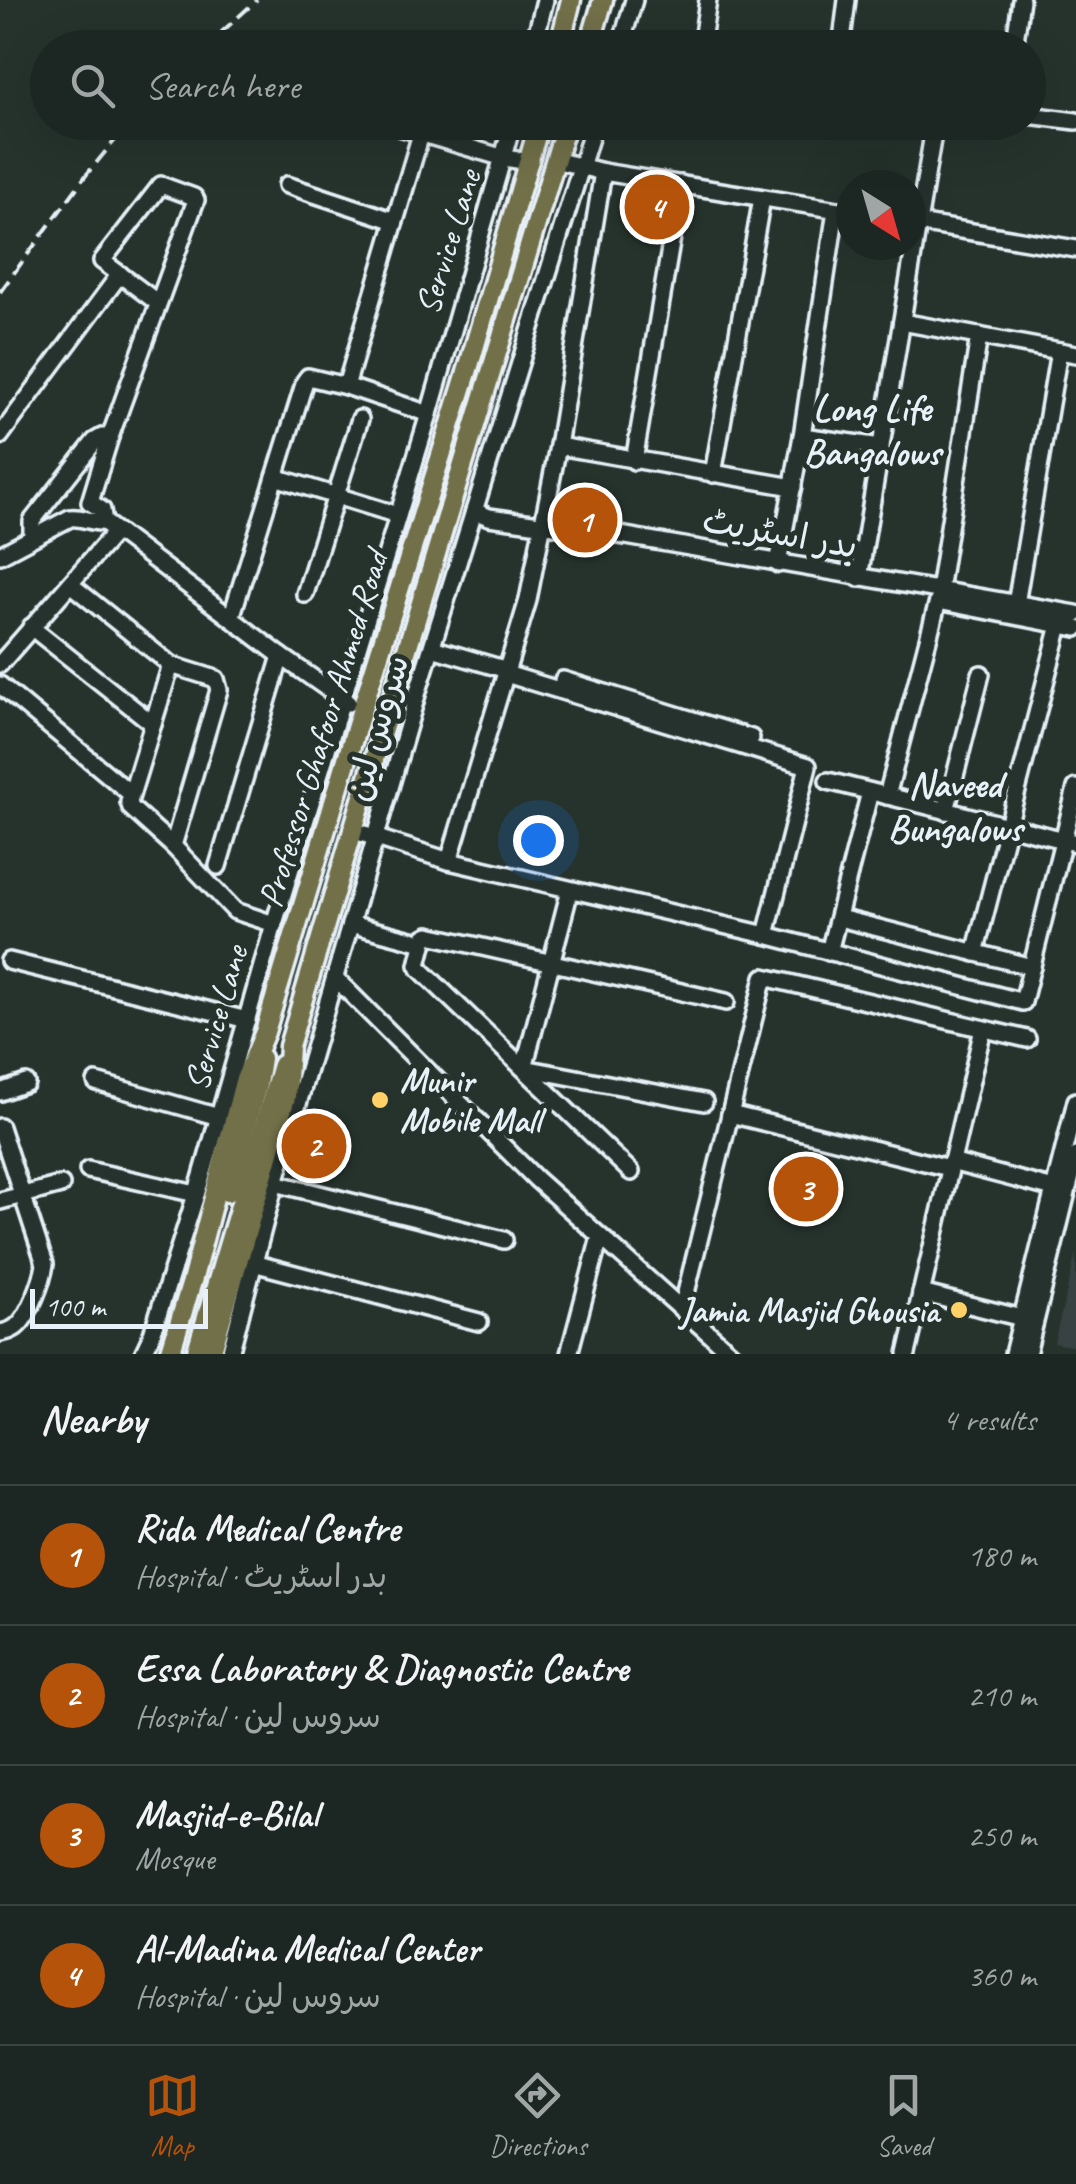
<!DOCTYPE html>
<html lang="en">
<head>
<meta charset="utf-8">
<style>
  :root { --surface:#1c2622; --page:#29322f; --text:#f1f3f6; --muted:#a0a5a5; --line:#3a4340; --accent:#b45309 }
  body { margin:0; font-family:Caveat,"Playpen Sans Arabic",sans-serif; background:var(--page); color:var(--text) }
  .compass { position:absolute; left:836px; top:170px; width:90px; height:90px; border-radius:50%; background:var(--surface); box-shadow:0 10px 40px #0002; rotate:143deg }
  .scale { position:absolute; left:30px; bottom:25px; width:178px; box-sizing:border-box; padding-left:10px; border:5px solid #e8f1f8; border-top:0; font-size:28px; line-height:35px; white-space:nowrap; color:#e8f1f8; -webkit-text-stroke:8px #26332d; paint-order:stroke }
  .you { position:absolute; left:538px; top:840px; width:35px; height:35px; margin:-25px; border:8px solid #fff; border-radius:50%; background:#1a73e8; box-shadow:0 0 0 15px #1a73e833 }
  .badge { display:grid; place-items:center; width:65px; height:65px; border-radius:50%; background:var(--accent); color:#fff; font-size:32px; font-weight:700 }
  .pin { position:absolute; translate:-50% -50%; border:5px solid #fff; box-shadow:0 2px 10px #0006 }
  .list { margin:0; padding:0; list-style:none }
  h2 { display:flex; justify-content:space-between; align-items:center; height:130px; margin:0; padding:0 40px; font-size:42px }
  h2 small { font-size:32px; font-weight:400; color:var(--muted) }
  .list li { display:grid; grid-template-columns:65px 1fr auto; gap:30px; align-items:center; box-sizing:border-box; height:140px; padding:0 40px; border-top:2px solid var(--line) }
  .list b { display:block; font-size:38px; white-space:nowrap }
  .list p { margin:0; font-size:32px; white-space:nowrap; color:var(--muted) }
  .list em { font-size:32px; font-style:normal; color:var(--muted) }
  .icon { flex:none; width:55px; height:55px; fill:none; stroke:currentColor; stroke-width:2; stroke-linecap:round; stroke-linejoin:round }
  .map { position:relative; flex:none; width:1076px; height:1354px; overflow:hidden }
  .search { position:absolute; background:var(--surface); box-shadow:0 10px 40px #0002; left:30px; right:30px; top:30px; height:110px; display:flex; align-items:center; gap:25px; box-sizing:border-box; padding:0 35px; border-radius:55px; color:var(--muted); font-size:38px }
  .sheet { height:690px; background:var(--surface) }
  nav { display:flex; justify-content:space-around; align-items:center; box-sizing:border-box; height:140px; border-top:2px solid var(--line); background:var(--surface); font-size:28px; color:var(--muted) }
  nav a { display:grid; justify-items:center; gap:5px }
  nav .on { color:var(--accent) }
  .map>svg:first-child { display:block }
  .built { fill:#374343 }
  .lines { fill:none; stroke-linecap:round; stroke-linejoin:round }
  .minor-casing { stroke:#e8f1f8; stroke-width:22 }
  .major-casing { stroke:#e8f1f8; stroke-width:25 }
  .minor { stroke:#26332d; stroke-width:15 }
  .major { stroke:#71704a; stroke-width:18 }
  .rail { stroke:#e8f1f8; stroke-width:4; stroke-dasharray:15 8; stroke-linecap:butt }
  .poi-dot { fill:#ffd166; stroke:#26332d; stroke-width:4 }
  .labels { text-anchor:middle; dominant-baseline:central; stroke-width:10; stroke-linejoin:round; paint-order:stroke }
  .street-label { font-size:35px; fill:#e8f1f8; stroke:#26332d }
  .poi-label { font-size:35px; font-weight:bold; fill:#e8f1f8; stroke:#26332d; text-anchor:start }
  .neighbourhood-label { font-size:38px; font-weight:bold; fill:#e8f1f8; stroke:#26332d }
</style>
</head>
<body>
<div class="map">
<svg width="1076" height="1354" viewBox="0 0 1076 1354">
  <rect width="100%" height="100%" fill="#26332d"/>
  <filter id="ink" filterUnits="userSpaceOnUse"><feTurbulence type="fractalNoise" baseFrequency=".01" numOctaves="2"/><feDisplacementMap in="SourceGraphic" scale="20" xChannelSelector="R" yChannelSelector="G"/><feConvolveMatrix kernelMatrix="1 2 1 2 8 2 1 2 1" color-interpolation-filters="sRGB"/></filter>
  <g filter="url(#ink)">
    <!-- built -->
    <path class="built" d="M 1076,1254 L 1076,1347 L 1054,1343 Z"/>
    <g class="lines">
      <defs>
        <g id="minor">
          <path d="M 533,48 L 545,0"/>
          <path d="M 620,48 L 634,0"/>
          <path d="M 701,48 L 708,0"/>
          <path d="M 841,48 L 847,0"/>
          <path d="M 1014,48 L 1021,0"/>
          <path d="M 1028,115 L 1076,121"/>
          <path d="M 382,122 L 504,158 L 530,162"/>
          <path d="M 555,160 L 603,172 L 851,212"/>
          <path d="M 287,185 L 395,221"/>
          <path d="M 912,222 L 1076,249"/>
          <path d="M 158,303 L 102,261 L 161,185 L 194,197 L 196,200 L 110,437 L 90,502 L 102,510 L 104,522 L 281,656 L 348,703"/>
          <path d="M 902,322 L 1076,354"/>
          <path d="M 346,386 L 421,134"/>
          <path d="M 0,436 L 120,274"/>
          <path d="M 802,436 L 881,447"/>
          <path d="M 558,446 L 793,487"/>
          <path d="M 634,461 L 681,184"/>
          <path d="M 713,474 L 762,198"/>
          <path d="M 275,477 L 398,515"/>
          <path d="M 474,511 L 489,517 L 626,536 L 1076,614"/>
          <path d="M 32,537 L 32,521 L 95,441 L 102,437 L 110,437"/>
          <path d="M 0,555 L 70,518 C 81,516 91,523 104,522"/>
          <path d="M 778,564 L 802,436 L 836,210"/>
          <path d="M 859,578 L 935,122"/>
          <path d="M 70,584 L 171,665 L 216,679 L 219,690 L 173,846"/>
          <path d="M 939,591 L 979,336"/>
          <path d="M 305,594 L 360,419"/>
          <path d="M 1016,604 L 1059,351"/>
          <path d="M 231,618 L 305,381 L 308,377 L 346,386 L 429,414"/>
          <path d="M 31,627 L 153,724"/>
          <path d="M 432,648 L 507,670"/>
          <path d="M 0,664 L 116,531"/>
          <path d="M 171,665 L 129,802 L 131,808 L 173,846 L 235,911 L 274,924"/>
          <path d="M 506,674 L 808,766 L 766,935"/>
          <path d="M 563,680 L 751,738"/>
          <path d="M 0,685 L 131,794"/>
          <path d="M 828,781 L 1076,843"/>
          <path d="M 887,796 L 938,601 L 1076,628"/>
          <path d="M 946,811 L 981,674"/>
          <path d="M 355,831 L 449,861 L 766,935 L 1023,1002 L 1076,788"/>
          <path d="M 449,861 L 528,600 L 558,446 L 603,172"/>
          <path d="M 218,866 L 281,656"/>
          <path d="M 570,890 L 524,1068 L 704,1102"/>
          <path d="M 839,918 L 1032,967"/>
          <path d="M 350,924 L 423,943"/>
          <path d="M 829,952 L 870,792"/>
          <path d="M 975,953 L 1060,625"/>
          <path d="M 9,961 L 247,1020"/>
          <path d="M 335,978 L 536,1179 L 732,1354"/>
          <path d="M 96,1082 L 219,1117"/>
          <path d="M 0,1092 L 26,1083"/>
          <path d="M 730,1114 L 949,1168"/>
          <path d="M 0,1127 L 45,1264 C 43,1280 29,1317 16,1327 C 11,1331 6,1332 0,1333"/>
          <path d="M 951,1162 L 1054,1189"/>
          <path d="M 88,1170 L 196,1194"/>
          <path d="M 631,1172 L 420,969 L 418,965 L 425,937 L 429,935 L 726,1002"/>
          <path d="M 275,1183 L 504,1240"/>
          <path d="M 0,1201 L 61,1185"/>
          <path d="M 253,1263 L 479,1322"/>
          <path d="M 921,1293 L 1022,1318"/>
          <path d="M 682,1309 L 764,977 L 1027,1039"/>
          <path d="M 143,1354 L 151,1337 L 201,1179 L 274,924 L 429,414 L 513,122"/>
          <path d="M 230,1354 L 275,1183 L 419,688 L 595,122"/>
          <path d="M 569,1354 L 600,1237"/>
          <path d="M 907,1354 L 983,1029"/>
          <path d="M 1013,1354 L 1076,1101"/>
          <path d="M 1027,1354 L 1076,1156"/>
        </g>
        <g id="major">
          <path d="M 559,48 L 571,0"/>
          <path d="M 589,48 L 603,0"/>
          <path d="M 227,1192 L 257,1085 L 261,1058"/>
          <path d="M 170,1354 L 193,1278 L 244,1082 L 265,1032 L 362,709 L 468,369 L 540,122"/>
          <path d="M 196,1354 L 282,1065"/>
          <path d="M 211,1354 L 286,1097 L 289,1046 L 397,682 L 567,122"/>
        </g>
      </defs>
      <!-- minor casing -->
      <use href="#minor" class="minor-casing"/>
      <!-- major casing -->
      <use href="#major" class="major-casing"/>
      <!-- minor -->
      <use href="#minor" class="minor"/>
      <!-- major -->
      <use href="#major" class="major"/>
      <!-- rail -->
      <g class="rail">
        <path d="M 204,48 L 257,0"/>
        <path d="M 0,292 L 87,174 L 130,122"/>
      </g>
    </g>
  </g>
  <!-- markers -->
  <g class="poi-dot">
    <circle cx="380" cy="1100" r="10"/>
    <circle cx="959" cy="1310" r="10"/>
  </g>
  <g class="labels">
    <!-- street labels -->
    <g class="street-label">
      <text transform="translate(448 242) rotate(-73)">Service Lane</text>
      <text transform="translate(780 533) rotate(10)">بدر اسٹریٹ</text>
      <text transform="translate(377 728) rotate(-74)">سروس لین</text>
      <text transform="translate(323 729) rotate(-73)">Professor Ghafoor Ahmed Road</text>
      <text transform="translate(216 1018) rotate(-74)">Service Lane</text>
    </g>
    <!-- poi labels -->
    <g class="poi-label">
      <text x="400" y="1080">Munir<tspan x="400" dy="40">Mobile Mall</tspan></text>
      <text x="939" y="1310" text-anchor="end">Jamia Masjid Ghousia</text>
    </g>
    <!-- neighbourhood labels -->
    <g class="neighbourhood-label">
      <text x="872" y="408">Long Life<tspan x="872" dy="44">Bangalows</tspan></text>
      <text x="955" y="784">Naveed<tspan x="955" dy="44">Bungalows</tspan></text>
    </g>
  </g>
</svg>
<svg class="compass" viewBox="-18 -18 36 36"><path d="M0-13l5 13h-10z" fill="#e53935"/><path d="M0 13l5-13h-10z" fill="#a0a5a5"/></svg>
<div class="scale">100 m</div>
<div class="you"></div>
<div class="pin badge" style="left:585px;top:520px">1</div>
<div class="pin badge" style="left:314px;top:1146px">2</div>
<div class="pin badge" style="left:806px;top:1189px">3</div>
<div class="pin badge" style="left:657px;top:207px">4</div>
<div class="search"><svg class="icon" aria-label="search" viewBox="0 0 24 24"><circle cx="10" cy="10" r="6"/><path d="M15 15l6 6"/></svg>Search here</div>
</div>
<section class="sheet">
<h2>Nearby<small>4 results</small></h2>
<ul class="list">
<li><span class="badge">1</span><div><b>Rida Medical Centre</b><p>Hospital · بدر اسٹریٹ</p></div><em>180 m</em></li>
<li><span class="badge">2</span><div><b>Essa Laboratory &amp; Diagnostic Centre</b><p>Hospital · سروس لین</p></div><em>210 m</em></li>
<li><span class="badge">3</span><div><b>Masjid-e-Bilal</b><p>Mosque</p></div><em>250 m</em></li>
<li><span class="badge">4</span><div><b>Al-Madina Medical Center</b><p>Hospital · سروس لین</p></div><em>360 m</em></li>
</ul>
</section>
<nav>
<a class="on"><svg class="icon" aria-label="map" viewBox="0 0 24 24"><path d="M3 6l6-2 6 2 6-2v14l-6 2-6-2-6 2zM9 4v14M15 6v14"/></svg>Map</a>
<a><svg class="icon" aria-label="directions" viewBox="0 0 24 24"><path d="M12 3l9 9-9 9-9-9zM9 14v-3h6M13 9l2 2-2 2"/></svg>Directions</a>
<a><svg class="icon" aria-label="saved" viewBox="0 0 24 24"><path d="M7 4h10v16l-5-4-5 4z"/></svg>Saved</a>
</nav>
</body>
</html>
